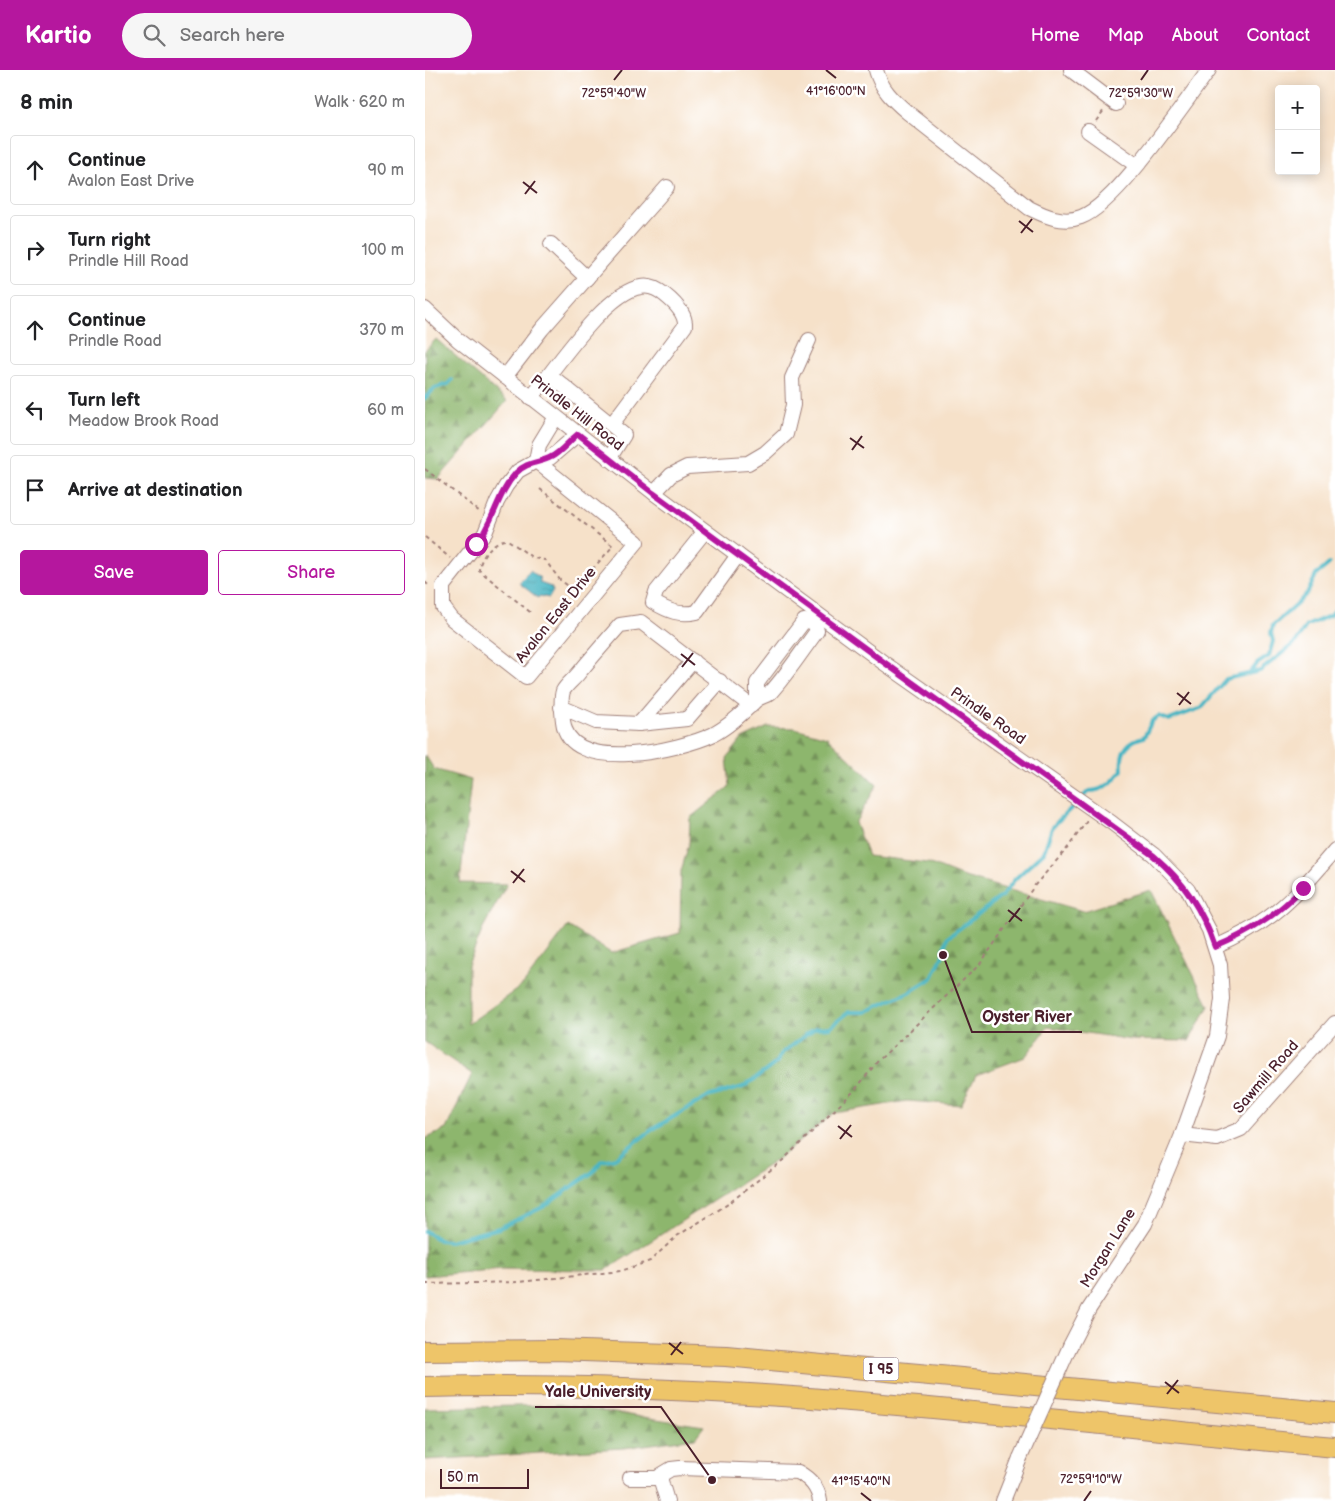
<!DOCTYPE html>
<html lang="en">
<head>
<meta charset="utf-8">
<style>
  :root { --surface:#fff; --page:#f6f6f6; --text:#202124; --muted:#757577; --line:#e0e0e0; --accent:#b5179e }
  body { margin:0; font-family:"Balsamiq Sans",sans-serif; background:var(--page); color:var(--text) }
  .controls { position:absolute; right:15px; top:15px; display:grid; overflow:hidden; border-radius:5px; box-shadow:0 2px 12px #0003 }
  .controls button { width:45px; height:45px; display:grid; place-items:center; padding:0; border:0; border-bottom:1px solid var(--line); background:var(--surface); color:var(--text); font:25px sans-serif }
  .scale { position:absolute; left:15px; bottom:12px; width:89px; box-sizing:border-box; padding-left:5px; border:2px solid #4a1f2b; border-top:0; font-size:14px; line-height:18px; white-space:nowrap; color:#4a1f2b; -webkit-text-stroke:4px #fff; paint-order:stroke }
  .stop { position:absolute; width:15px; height:15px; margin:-11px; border:4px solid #b5179e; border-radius:50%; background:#fff }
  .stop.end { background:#b5179e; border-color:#fff; box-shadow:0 1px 5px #0008 }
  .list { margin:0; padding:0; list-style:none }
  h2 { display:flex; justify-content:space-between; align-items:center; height:65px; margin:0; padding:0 20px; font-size:21px }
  h2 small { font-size:16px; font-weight:400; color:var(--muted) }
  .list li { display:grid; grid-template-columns:32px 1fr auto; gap:15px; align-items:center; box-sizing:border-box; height:70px; margin:0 10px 10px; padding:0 10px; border:1px solid var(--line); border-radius:5px }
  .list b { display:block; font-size:19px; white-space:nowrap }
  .list p { margin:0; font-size:16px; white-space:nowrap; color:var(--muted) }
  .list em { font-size:16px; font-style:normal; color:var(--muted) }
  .actions { display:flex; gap:10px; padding:15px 20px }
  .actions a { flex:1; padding:11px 0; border:1px solid var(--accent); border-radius:5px; text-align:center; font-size:18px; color:var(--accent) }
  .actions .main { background:var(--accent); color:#fff }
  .icon { flex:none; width:28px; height:28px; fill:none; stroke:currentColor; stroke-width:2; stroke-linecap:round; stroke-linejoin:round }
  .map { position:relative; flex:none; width:910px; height:1431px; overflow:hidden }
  header { display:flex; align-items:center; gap:30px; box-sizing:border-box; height:70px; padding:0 25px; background:var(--accent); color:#fff }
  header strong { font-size:24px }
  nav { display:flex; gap:28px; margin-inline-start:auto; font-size:18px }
  .search { width:350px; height:45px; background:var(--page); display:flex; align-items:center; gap:12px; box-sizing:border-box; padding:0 18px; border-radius:28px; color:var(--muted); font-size:19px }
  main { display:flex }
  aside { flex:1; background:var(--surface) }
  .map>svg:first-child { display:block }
  .forest { fill:url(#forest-firs); stroke:#6c6a4c }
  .water { fill:url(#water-ripples); stroke:#496a77 }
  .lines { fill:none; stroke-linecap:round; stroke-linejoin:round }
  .stream { stroke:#48b5c3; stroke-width:4 }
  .minor-casing { stroke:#a0807a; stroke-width:16 }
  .highway-casing { stroke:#a0807a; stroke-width:22 }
  .path { stroke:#a0807a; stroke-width:2; stroke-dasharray:4 4; stroke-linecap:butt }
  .minor { stroke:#fff; stroke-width:14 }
  .highway { stroke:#eec569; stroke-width:20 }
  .minor-bridge-casing { stroke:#a0807a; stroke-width:16; stroke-linecap:butt }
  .minor-bridge { stroke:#fff; stroke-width:14 }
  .route { stroke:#b5179e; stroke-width:6 }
  .ticks { fill:none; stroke:#4a1f2b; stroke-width:2 }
  .labels { text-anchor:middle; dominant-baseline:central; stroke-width:5; stroke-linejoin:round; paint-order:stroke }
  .shield { fill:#fff; stroke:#80626b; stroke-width:1 }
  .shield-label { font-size:14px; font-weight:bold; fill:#4a1f2b }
  .street-label { font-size:15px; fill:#4a1f2b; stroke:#fff }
  .ticks-label { font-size:12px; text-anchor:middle; fill:#4a1f2b; stroke:#fff; stroke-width:5; stroke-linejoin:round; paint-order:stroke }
  .leader { fill:none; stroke:#4a1f2b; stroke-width:2 }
  .callout-dot { fill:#4a1f2b; stroke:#fff; stroke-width:2 }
  .callout-label { font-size:16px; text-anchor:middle; font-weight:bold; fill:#4a1f2b; stroke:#fff; stroke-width:5; stroke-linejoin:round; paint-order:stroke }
</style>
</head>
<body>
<header>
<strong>Kartio</strong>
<div class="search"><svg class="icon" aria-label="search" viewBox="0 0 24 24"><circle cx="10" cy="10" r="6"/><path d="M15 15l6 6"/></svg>Search here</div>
<nav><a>Home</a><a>Map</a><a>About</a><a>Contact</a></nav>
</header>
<main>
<aside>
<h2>8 min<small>Walk · 620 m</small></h2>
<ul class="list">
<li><svg class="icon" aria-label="ahead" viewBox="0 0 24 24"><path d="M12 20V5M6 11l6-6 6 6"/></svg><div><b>Continue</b><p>Avalon East Drive</p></div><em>90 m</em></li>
<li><svg class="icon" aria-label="right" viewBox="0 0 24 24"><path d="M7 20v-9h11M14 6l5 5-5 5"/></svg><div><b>Turn right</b><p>Prindle Hill Road</p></div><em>100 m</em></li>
<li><svg class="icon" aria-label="ahead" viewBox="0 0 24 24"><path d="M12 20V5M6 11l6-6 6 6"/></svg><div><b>Continue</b><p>Prindle Road</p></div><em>370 m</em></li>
<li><svg class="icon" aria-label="left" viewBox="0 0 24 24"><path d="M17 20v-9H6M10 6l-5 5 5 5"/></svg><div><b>Turn left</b><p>Meadow Brook Road</p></div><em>60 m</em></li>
<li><svg class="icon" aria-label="arrive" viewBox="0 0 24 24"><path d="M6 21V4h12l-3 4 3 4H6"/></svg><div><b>Arrive at destination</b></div></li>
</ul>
<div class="actions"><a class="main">Save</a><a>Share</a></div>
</aside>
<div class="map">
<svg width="910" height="1431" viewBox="0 0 910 1431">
  <defs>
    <pattern id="forest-firs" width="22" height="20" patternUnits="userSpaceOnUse" patternTransform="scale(1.25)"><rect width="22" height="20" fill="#8db66d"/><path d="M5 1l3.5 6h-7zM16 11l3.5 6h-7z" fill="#75935a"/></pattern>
    <pattern id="water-ripples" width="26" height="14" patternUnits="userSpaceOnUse" patternTransform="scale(1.25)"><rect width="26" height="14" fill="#48b5c3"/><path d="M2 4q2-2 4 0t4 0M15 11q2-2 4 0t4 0" fill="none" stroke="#3e939f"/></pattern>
  </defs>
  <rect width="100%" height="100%" fill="#fff"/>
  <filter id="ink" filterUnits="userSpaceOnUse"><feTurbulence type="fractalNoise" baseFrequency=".02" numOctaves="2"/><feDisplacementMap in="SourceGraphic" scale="10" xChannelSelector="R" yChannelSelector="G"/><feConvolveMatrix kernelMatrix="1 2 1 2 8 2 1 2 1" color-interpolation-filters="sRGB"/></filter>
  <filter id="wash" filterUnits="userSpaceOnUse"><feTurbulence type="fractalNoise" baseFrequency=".0096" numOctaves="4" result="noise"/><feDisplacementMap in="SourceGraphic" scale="20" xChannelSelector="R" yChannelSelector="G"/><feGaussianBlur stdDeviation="1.12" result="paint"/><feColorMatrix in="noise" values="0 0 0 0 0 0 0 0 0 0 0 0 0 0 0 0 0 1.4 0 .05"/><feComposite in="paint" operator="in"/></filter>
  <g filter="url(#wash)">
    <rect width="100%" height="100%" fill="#f6e1c9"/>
    <!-- forest -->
    <g class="forest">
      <path d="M 11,269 L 82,331 L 13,409 L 0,408 L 0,281 Z"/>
      <path d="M 343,657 L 370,658 L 402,667 L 452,715 L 430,753 L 443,786 L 503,793 L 536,806 L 658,841 L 726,820 L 784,936 L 764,971 L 707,970 L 623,957 L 600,987 L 551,1005 L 536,1035 L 482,1031 L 409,1043 L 350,1091 L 181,1200 L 77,1199 L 0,1206 L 0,1069 L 21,1059 L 47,1004 L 0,972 L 0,685 L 9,699 L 46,710 L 35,813 L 82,814 L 59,856 L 43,895 L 43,954 L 98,915 L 143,856 L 186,883 L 255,863 L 256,801 L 264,774 L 265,748 L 305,716 L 302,688 L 317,669 Z"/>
      <path d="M 135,1335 L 279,1356 L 270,1368 L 198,1378 L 0,1390 L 0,1338 Z"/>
    </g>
    <!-- water -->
    <path class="water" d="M 105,500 L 115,508 L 115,513 L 126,517 L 128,521 L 124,528 L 115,526 L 113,528 L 94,513 Z"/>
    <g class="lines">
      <!-- stream -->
      <g class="stream">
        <path d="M 0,328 L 10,318 L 23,314 L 27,310"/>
        <path d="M 825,603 L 832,594 L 844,586 L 848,571 L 846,563 L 848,555 L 872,534 L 883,522 L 891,505 L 904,494"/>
        <path d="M 0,1161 L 14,1170 L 25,1171 L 74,1158 L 118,1137 L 168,1102 L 177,1091 L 190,1088 L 228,1059 L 282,1027 L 318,1017 L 338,1003 L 351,993 L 358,982 L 390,958 L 405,957 L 424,942 L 440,942 L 486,921 L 507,908 L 518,885 L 522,868 L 577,826 L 590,809 L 619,782 L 627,758 L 633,751 L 664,721 C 679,721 688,712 697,700 C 695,683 701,671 719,667 L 727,651 L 734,646 L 744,650 L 776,638 L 801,609 L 835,601 L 871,572 L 881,556 L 906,545 L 910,540"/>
      </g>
    </g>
  </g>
  <g filter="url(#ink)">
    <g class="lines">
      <defs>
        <g id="minor">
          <path d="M 451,0 C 456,19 468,30 482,42 L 604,138 C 620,146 638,154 656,147 C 692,134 758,34 784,0"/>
          <path d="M 646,0 L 691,34"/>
          <path d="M 663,61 L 711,95"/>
          <path d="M 126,174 L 162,208"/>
          <path d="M 0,239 L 33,270 L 229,423 L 459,593 L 687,753 L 729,785 L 763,820 L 784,860 L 795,895 L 797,929 L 792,966 L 757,1065 L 720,1154 L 664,1239 L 645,1276"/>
          <path d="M 125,305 L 199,365 L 184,389"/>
          <path d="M 80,307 L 117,259 L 242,117"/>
          <path d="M 106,328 C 128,302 181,221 216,217 C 225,215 234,220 240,225 C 250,233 261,244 260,256 L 187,354"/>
          <path d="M 111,391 L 212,472 L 101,607 L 27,549 L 18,537 L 18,516 L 60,463 L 72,432 L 81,416 L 93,401 L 111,391 L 125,388 L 153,364"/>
          <path d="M 111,391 L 114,375 L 131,347"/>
          <path d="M 229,423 L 246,405 L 262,397 L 323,393 L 340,383 L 361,364 L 368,335 L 367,308 L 384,270"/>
          <path d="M 280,461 L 231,522 L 228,532 C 243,541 255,546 272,542 L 313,485"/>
          <path d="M 332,629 L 332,613 L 379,551 L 389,552"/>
          <path d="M 326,636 L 216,552 L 195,555 C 181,571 167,587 153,604 C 149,609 141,615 138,621 C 135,630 137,642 138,651 C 144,706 256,680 289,664 C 304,656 318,643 330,631 C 335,626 342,626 346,622 C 363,603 377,581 392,561 L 389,552"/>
          <path d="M 136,637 L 171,652 L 214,654 L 268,591"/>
          <path d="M 214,654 L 262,649 L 295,611"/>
          <path d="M 790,877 C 849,852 870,827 910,780"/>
          <path d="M 757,1065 L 792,1069 L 816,1059 L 910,953"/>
          <path d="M 205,1408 L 236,1408"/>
          <path d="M 242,1431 L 236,1411 L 236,1405 L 246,1399 L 255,1398 L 373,1402 C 385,1409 393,1417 395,1431"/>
          <path d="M 578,1431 L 595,1388"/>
        </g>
        <g id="highway">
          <path d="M 0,1281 L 130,1280 L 301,1286 L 910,1343"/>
          <path d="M 0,1317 C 304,1309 607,1349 910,1377"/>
        </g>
      </defs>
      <!-- minor casing -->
      <use href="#minor" class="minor-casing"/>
      <!-- highway casing -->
      <use href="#highway" class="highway-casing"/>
      <!-- path -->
      <g class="path">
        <path d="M 671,51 L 679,40"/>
        <path d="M 0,399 L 55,442"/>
        <path d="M 0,467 L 25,488"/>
        <path d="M 0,512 L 5,517"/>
        <path d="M 105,542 L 54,500 C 55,487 69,469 83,470 L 108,488 L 120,490 L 135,510 L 149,520 L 188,476 L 115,419"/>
        <path d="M 0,1214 L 94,1212 L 196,1201 L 225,1191 L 252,1166 L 303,1134 L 358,1090 L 430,1020 L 452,992 L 555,894 L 610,815 L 641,780 L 662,751"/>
      </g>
      <!-- minor -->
      <use href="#minor" class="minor"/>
      <!-- highway -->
      <use href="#highway" class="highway"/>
      <defs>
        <path id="minor-bridge" d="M 595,1388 L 645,1276"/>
      </defs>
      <!-- minor-bridge casing -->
      <use href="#minor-bridge" class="minor-bridge-casing"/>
      <!-- minor-bridge -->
      <use href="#minor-bridge" class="minor-bridge"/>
    </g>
  </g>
  <g class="lines" filter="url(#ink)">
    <!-- route -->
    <path class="route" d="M 51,474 C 69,452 72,424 91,403 C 102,391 116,393 126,387 C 136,382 144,371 153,364 L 228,423 L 460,593 L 729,786 C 759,812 777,839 790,877 C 826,862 850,846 878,818"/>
  </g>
  <!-- ticks -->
  <path class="ticks" d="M 401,0 L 411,8M 189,10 L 197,0M 716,10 L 723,0M 98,112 L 112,123M 100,124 L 110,111M 594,151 L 608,162M 596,163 L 607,149M 425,368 L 439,378M 427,380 L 437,366M 256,584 L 270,595M 257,597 L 268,583M 752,623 L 766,634M 754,635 L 764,622M 86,801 L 100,812M 88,813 L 99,799M 583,840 L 597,851M 584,852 L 595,838M 413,1056 L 427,1067M 415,1069 L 426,1055M 244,1273 L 258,1284M 246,1285 L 256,1272M 740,1312 L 754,1323M 742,1324 L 753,1310M 436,1423 L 446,1431M 659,1431 L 666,1421"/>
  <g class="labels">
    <!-- shield labels -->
    <rect class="shield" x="438.5" y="1287.5" width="35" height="23" rx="4"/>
    <g class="shield-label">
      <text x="456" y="1299">I 95</text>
    </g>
    <!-- street labels -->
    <g class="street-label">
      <text transform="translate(152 343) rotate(38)">Prindle Hill Road</text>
      <text transform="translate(131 545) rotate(-51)">Avalon East Drive</text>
      <text transform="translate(563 646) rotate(35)">Prindle Road</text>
      <text transform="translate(841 1007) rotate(-49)">Sawmill Road</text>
      <text transform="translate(683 1178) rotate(-58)">Morgan Lane</text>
    </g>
  </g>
  <g class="ticks-label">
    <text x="411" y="25">41°16'00"N</text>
    <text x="716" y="27">72°59'30"W</text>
    <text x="189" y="27">72°59'40"W</text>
    <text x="666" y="1413">72°59'10"W</text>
    <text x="436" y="1415">41°15'40"N</text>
  </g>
  <!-- callouts -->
  <path class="leader" d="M518 885L547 962H657M287 1410L236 1337H110"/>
  <g class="callout-dot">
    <circle cx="518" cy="885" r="5"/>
    <circle cx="287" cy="1410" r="5"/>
  </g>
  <g class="callout-label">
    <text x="602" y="952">Oyster River</text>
    <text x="173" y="1327">Yale University</text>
  </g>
</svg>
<div class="controls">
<button>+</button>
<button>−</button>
</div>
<div class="scale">50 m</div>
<div class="stop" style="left:51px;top:474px"></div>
<div class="stop end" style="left:878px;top:818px"></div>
</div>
</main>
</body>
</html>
